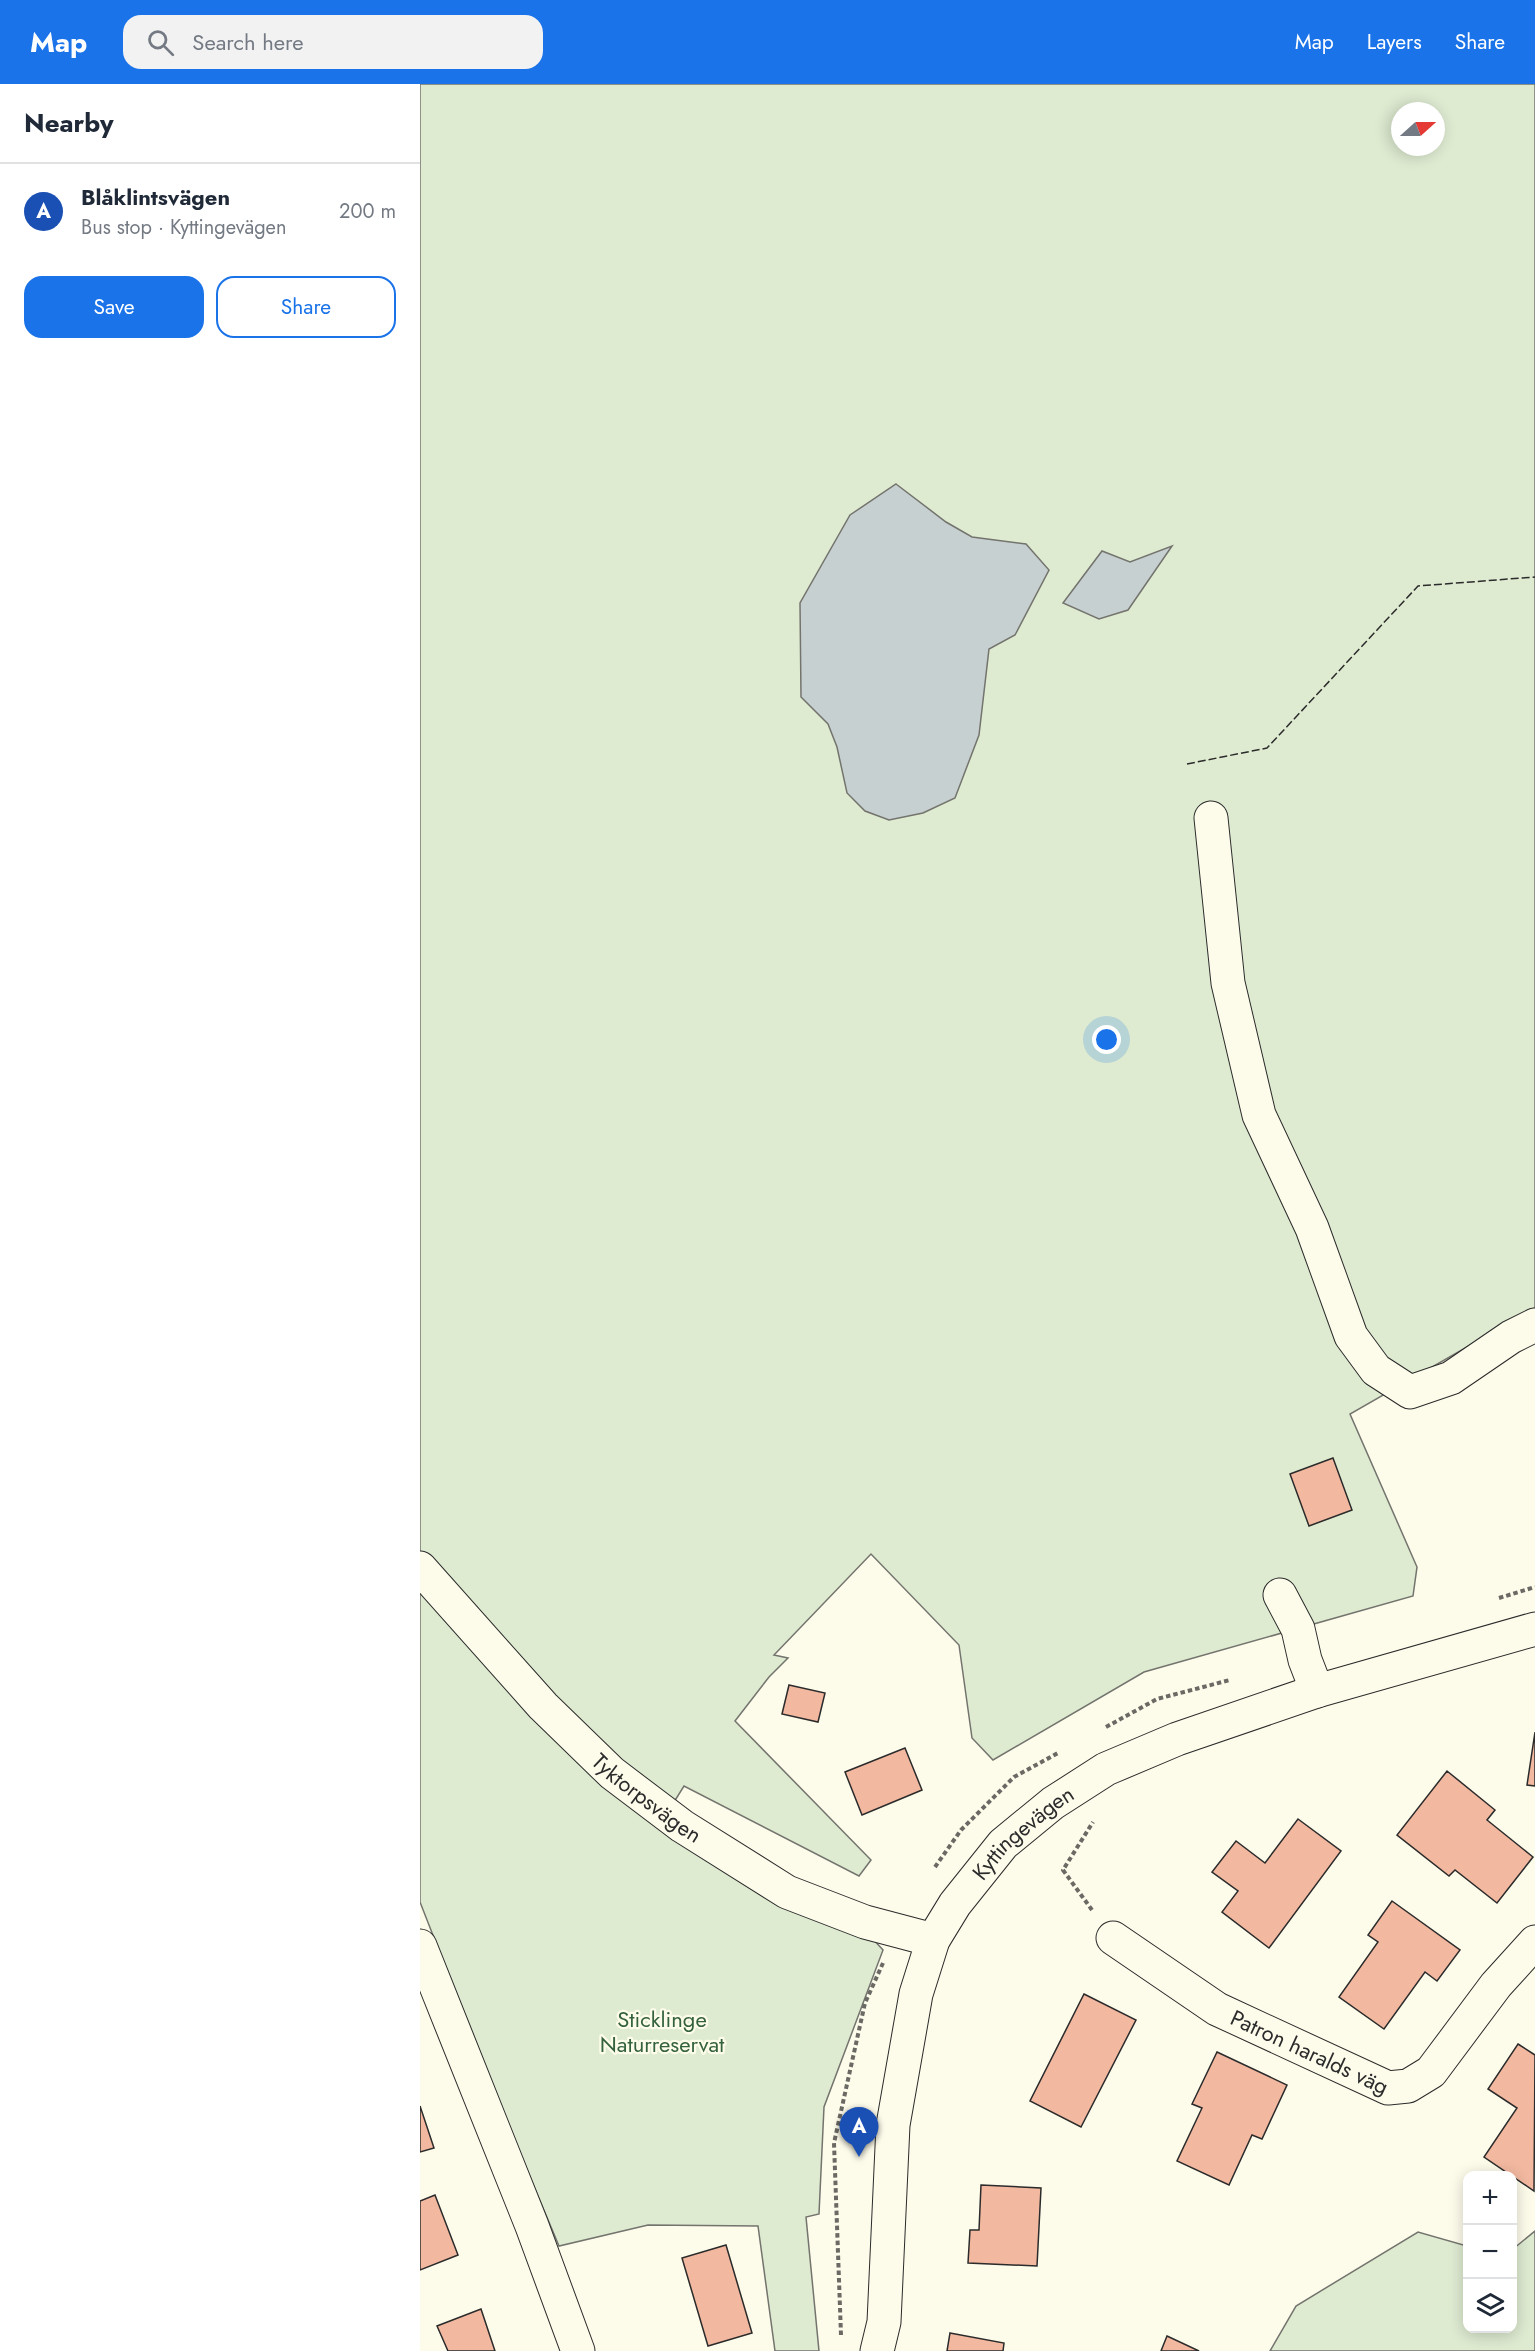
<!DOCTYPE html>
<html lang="en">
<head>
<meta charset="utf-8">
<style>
  :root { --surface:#fff; --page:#f2f2f3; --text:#1f2937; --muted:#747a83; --line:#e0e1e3; --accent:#1a73e8 }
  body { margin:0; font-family:Jost,sans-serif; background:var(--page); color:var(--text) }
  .controls { position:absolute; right:18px; bottom:18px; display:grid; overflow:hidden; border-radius:12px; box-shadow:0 3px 15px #0003 }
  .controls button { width:54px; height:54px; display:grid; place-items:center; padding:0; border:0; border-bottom:2px solid var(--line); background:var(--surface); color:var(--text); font:30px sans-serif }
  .compass { position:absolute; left:971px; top:18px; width:54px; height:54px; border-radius:50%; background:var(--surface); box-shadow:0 3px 15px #0003; rotate:69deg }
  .you { position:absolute; left:687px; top:956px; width:21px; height:21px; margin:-15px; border:4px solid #fff; border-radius:50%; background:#1a73e8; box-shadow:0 0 0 9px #1a73e833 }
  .badge { display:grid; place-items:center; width:39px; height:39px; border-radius:50%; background:var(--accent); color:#fff; font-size:20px; font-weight:700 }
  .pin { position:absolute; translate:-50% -50px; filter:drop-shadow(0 2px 3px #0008) }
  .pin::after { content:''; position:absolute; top:32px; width:21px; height:18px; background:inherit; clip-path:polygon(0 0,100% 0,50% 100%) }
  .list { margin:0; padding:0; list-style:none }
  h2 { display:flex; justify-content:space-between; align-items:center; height:78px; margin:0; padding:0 24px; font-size:26px }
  h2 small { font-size:20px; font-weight:400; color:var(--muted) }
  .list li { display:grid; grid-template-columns:39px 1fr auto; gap:18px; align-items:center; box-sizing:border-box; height:96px; padding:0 24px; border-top:2px solid var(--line) }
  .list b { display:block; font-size:22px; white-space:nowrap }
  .list p { margin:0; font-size:20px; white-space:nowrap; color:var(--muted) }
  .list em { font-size:20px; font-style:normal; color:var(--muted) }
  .actions { display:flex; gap:12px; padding:18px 24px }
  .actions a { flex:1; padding:14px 0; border:2px solid var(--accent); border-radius:18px; text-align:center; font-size:21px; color:var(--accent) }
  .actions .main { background:var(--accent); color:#fff }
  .icon { flex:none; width:33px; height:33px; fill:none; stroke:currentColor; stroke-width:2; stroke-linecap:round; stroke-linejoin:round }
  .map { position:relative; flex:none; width:1115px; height:2267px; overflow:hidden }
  header { display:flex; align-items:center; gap:36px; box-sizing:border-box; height:84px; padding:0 30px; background:var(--accent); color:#fff }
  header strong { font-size:28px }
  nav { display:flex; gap:33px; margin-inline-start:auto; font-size:21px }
  .search { width:420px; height:54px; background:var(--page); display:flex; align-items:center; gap:15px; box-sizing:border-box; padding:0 21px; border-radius:18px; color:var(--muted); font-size:22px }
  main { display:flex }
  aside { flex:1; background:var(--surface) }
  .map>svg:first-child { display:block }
  .green { fill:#deebd1; stroke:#74746e; stroke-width:1.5; fill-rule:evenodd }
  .water { fill:#c7d0d0; stroke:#74746e; stroke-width:1.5 }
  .building { fill:#f2b8a0; stroke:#2b2b2b; stroke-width:1.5 }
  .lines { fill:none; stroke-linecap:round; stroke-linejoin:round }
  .minor-casing { stroke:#2b2b2b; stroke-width:35 }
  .path { stroke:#6a6964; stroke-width:4; stroke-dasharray:4.5 3; stroke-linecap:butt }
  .minor { stroke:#fdfbea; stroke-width:33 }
  .fence { stroke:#2b2b2b; stroke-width:1.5; stroke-dasharray:8 3; stroke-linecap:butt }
  .labels { text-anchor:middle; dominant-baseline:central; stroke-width:4.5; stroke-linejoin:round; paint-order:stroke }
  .street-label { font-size:22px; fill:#2b2b2b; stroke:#fdfbea }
  .park-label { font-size:22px; fill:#34623c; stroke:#fdfbea }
</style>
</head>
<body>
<header>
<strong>Map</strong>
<div class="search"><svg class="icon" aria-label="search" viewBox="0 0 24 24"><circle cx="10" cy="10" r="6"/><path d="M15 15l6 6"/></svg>Search here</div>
<nav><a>Map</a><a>Layers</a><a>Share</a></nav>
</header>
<main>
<aside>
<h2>Nearby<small></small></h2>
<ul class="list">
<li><span class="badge" style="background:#1a4fb4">A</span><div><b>Blåklintsvägen</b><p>Bus stop · Kyttingevägen</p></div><em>200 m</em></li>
</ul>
<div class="actions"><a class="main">Save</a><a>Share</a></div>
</aside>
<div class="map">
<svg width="1115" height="2267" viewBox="0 0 1115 2267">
  <rect width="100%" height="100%" fill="#fdfbea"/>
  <!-- green -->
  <g class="green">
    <path d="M 0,0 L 1115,0 L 1115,1224 L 930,1330 L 997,1483 L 993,1512 L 724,1588 L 573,1676 L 552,1654 L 539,1561 L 451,1470 L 354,1571 L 368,1574 L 349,1593 L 315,1637 L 451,1776 L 439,1792 L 264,1702 L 244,1734 L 451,1853 L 463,1866 L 404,2023 L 399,2130 L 386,2133 L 399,2267 L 355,2267 L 338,2142 L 228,2141 L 139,2162 L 71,2000 L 0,1818 ZM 980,27 L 1016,27 L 1016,63 L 980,63 Z"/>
    <path d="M 1115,2147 L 1115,2267 L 850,2267 L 876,2222 L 998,2148 L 1047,2162 L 1048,2244 L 1092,2244 L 1093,2165 Z"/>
  </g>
  <!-- water -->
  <g class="water">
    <path d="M 476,400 L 526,438 L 552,453 L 606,460 L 629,486 L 595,551 L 569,565 L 559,651 L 535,714 L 503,729 L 469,736 L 445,727 L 427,709 L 417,663 L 408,640 L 381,613 L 380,519 L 430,431 Z"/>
    <path d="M 752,462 L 708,526 L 679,535 L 643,519 L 682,467 L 710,478 Z"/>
  </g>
  <!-- building -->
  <g class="building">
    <path d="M 913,1374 L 932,1426 L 889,1442 L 870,1390 Z"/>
    <path d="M 369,1601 L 405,1609 L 398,1638 L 362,1630 Z"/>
    <path d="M 1115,1648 L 1115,1702 L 1107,1701 Z"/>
    <path d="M 485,1664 L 502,1706 L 442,1731 L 425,1688 Z"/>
    <path d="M 1027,1687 L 1075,1726 L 1067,1736 L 1113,1773 L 1077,1819 L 1035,1786 L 1029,1792 L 977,1751 Z"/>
    <path d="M 878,1735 L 921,1767 L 849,1864 L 802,1828 L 818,1807 L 792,1788 L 816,1757 L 845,1779 Z"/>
    <path d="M 972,1817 L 1040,1866 L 1017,1897 L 1005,1888 L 964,1945 L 919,1913 L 958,1858 L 948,1851 Z"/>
    <path d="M 664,1910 L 716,1936 L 661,2043 L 610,2017 Z"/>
    <path d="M 1098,1960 L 1115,1971 L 1114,2107 L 1064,2073 L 1097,2024 L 1068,2005 Z"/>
    <path d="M 797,1968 L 867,2001 L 842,2055 L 832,2051 L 809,2101 L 757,2077 L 782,2024 L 772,2020 Z"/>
    <path d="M 0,2022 L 14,2064 L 0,2068 Z"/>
    <path d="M 561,2101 L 621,2104 L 617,2182 L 548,2179 L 550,2146 L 559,2146 Z"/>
    <path d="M 15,2111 L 38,2171 L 0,2186 L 0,2117 Z"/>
    <path d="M 306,2161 L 332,2249 L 288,2262 L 262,2174 Z"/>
    <path d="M 61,2225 L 75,2267 L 28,2267 L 17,2242 Z"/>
    <path d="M 530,2249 L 584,2259 L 583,2267 L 527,2267 Z"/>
    <path d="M 747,2252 L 779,2267 L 741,2267 Z"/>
  </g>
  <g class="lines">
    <defs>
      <g id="minor">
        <path d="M 791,734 L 808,899 L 839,1031 L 892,1144 L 931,1252 L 956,1286 L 990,1308 L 1031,1294 L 1091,1253 L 1115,1241"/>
        <path id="s1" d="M 0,1484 L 123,1622 L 192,1689 L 262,1742 L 367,1808 L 445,1838 L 513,1856"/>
        <path d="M 860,1511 L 878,1545 L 885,1576 L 897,1607"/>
        <path id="s2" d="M 693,1854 L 797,1925 L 968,2004 L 988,2002 L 1011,1988 L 1076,1901 L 1115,1858"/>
        <path d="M 0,1862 L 112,2142 L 158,2267"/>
        <path id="s3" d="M 457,2267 L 464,2238 L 473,2041 L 496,1910 L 513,1856 L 535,1820 L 583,1760 L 633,1719 L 686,1685 L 757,1655 L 897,1607 L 1115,1545"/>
      </g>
    </defs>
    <!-- minor casing -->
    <use href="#minor" class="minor-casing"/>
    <!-- path -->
    <g class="path">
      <path d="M 1079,1514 L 1115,1503"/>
      <path d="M 686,1643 L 737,1615 L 810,1596"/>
      <path d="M 515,1783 L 541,1746 L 594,1693 L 638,1669"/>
      <path d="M 672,1826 L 643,1786 L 673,1738"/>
      <path d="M 421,2251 L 414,2059 L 445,1919 L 463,1879"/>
    </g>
    <!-- minor -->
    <use href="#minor" class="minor"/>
    <!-- fence -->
    <path class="fence" d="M 767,680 L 847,664 L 998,502 L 1115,493"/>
  </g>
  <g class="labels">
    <!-- street labels -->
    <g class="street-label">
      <text stroke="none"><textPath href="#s1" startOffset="324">Tyktorpsvägen</textPath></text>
      <text stroke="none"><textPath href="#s3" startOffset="558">Kyttingevägen</textPath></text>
      <text stroke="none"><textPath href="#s2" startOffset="228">Patron haralds väg</textPath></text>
    </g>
    <!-- park labels -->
    <g class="park-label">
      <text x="242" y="1935">Sticklinge<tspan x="242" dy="25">Naturreservat</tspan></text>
    </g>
  </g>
</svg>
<div class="controls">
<button>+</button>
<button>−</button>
<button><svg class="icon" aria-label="layers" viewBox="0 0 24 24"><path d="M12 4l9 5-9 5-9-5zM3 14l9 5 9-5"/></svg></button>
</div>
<svg class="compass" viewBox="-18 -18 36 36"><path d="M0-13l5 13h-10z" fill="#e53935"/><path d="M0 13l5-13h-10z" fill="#747a83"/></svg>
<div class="you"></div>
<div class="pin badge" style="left:439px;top:2073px;background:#1a4fb4">A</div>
</div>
</main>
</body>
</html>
